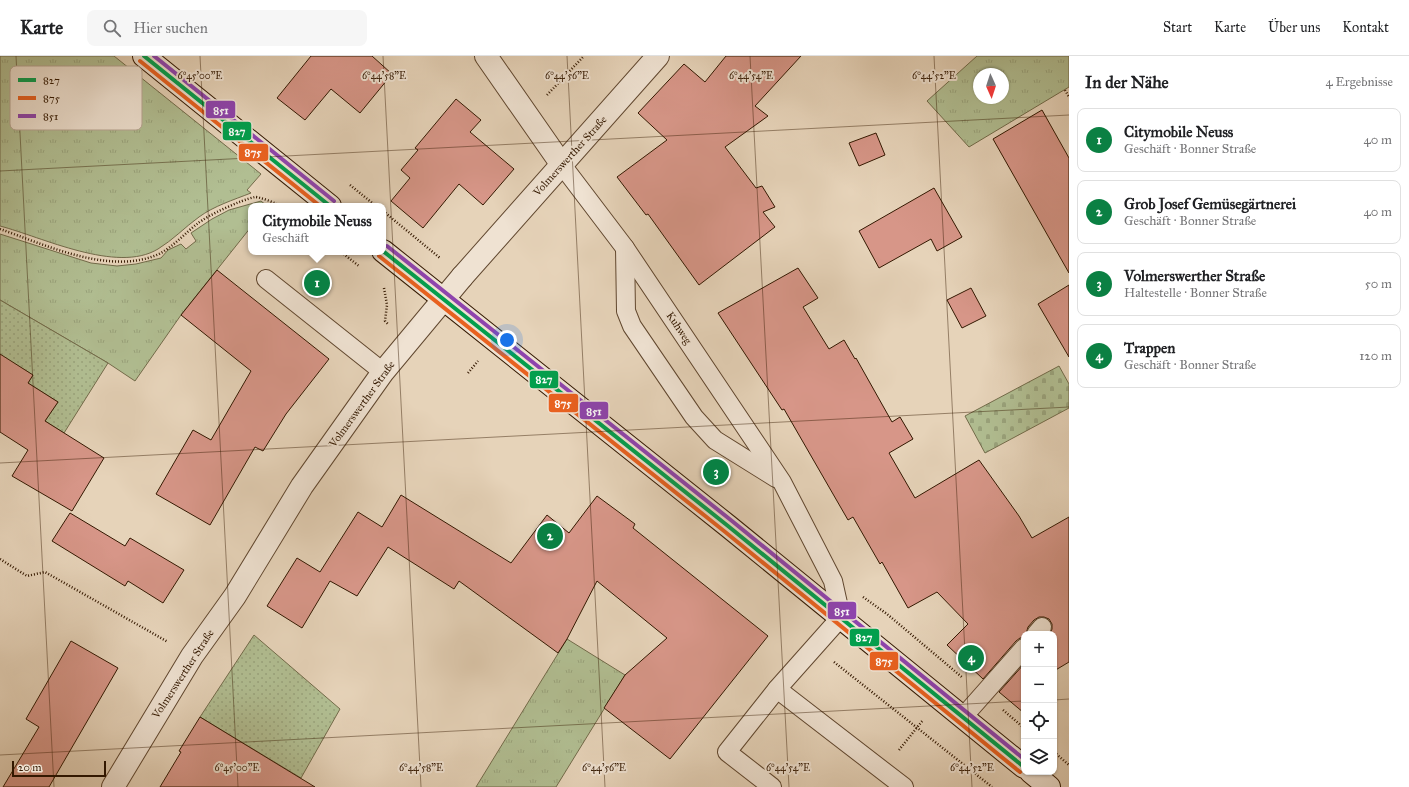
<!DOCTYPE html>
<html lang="de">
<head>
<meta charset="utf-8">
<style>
  :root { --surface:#fff; --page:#f6f6f6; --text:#202124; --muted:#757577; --line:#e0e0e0; --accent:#0b8043 }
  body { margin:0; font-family:"IM FELL Great Primer",serif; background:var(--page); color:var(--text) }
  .controls { position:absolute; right:12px; bottom:12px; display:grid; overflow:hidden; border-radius:8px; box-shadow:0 1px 3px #0004 }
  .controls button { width:36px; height:36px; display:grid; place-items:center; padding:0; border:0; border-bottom:1px solid var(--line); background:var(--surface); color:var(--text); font:20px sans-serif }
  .compass { position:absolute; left:973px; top:12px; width:36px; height:36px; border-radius:50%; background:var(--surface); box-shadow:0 1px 3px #0004; rotate:177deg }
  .scale { position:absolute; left:12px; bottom:10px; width:94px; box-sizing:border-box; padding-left:4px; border:2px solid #331801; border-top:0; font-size:11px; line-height:14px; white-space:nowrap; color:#331801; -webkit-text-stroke:3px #efe2d2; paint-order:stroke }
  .you { position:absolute; left:507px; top:284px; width:14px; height:14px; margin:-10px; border:3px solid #fff; border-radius:50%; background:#1a73e8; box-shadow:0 0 0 6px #1a73e833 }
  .badge { display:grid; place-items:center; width:26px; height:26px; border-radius:50%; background:var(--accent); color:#fff; font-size:13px; font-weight:700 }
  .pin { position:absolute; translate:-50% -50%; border:2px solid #fff; box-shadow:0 1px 4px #0006 }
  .popup { position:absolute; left:248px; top:147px; width:138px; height:52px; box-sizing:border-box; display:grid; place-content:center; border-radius:8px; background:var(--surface); filter:drop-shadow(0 1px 3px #0005); font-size:13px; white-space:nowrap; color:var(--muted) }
  .popup b { font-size:15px; color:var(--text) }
  .popup::after { content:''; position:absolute; left:50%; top:100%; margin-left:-8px; border:8px solid transparent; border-top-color:var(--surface) }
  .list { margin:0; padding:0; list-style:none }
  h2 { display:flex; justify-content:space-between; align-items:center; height:52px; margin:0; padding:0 16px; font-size:17px }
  h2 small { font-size:13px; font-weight:400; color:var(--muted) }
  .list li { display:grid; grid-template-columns:26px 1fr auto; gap:12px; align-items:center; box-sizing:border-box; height:64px; margin:0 8px 8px; padding:0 8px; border:1px solid var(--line); border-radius:8px }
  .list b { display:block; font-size:15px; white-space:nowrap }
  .list p { margin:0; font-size:13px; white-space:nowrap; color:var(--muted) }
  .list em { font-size:13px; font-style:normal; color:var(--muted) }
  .icon { flex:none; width:22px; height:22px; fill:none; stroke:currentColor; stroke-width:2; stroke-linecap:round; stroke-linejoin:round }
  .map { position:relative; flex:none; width:1069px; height:731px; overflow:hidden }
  header { display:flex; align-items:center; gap:24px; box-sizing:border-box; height:56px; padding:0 20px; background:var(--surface); border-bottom:1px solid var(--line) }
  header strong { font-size:19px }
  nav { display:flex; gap:22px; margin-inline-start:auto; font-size:14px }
  .search { width:280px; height:36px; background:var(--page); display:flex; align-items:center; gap:10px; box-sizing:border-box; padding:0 14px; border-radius:8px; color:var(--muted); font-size:15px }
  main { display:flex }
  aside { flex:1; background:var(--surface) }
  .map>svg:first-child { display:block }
  .grass { fill:url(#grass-tufts); stroke:#726b4a; fill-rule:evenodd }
  .cemetery { fill:url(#cemetery-stones); stroke:#726b4a }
  .garden { fill:url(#garden-dots); stroke:#726b4a }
  .building { fill:#d79688; stroke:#331801 }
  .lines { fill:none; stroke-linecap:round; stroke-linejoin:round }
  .service-casing { stroke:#60472f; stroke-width:20 }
  .minor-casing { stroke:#60472f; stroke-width:24 }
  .tertiary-casing { stroke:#60472f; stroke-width:24 }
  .secondary-casing { stroke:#331801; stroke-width:24 }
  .path { stroke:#331801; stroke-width:2.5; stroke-dasharray:1 2; stroke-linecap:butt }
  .service { stroke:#efe2d2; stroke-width:18 }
  .minor { stroke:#efe2d2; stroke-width:22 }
  .tertiary { stroke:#efe2d2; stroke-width:22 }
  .secondary { stroke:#efe2d2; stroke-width:22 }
  .bus-1-casing { stroke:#efe2d2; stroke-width:7 }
  .bus-2-casing { stroke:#efe2d2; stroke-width:7 }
  .bus-3-casing { stroke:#efe2d2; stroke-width:7 }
  .bus-1 { stroke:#039f4d; stroke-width:4 }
  .bus-2 { stroke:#e86120; stroke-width:4 }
  .bus-3 { stroke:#8e44ad; stroke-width:4 }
  .ticks { fill:none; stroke:#331801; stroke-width:1; stroke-opacity:0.45 }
  .labels { text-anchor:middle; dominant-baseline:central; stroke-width:4; stroke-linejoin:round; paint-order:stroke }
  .street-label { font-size:11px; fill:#331801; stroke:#efe2d2 }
  .key { fill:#efe2d2; stroke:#b7a593; stroke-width:1 }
  .key-label { font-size:11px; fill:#331801 }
  .ticks-label { font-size:10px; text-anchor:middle; fill:#331801; stroke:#efe2d2; stroke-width:4; stroke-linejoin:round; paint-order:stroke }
  .line-badge { stroke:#efe2d2; stroke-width:1.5 }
  .badge-label { font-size:11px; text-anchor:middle; font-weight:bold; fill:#fff }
</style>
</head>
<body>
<header>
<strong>Karte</strong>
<div class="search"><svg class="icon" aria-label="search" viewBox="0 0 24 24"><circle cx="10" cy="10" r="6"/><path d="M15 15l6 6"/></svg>Hier suchen</div>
<nav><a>Start</a><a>Karte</a><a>Über uns</a><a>Kontakt</a></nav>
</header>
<main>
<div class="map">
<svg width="1069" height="731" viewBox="0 0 1069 731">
  <defs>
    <pattern id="grass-tufts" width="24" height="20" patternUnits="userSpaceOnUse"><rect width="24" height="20" fill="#b1be92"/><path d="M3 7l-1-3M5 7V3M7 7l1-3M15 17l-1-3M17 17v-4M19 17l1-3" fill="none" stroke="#99a37c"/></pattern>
    <pattern id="cemetery-stones" width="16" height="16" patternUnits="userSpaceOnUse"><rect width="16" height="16" fill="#b1be92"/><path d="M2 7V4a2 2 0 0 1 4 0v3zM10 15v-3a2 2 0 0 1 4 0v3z" fill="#99a37c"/></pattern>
    <pattern id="garden-dots" width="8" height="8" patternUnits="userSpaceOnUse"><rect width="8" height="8" fill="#b1be92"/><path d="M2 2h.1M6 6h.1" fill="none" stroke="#99a37c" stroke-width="1.8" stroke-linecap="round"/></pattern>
  </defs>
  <rect width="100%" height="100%" fill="#e6d3b9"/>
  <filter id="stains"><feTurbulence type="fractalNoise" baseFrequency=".005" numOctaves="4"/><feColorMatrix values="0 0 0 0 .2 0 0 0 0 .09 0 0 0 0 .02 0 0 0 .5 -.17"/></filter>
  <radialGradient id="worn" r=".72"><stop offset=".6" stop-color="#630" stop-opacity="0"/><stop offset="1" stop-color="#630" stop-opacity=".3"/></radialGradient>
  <!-- grass -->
  <g class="grass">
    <path d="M 0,0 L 114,0 L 261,118 L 247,134 L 251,137 C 233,144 214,150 199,161 C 185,171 173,184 158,193 C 117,218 42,181 0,170 Z"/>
    <path d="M 977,0 L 1069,0 L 1069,31 L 969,91 L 927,45 ZM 979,18 L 1003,18 L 1003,42 L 979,42 Z"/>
    <path d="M 261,145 L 267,150 L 251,150 L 251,171 L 181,259 L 135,325 L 108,307 L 0,244 L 0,178 L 91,207 L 117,210 L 136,208 L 161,202 L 168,194 L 181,188 L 186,193 L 196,185 L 191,177 L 212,163 L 229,154 Z"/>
    <path d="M 567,583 L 625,619 L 556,731 L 476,731 Z"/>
  </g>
  <!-- cemetery -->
  <path class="cemetery" d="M 1059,310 L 1069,328 L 1069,352 L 985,397 L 965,360 Z"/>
  <!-- garden -->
  <g class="garden">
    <path d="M 0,244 L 108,307 L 64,377 L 45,365 L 58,346 L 28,327 L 33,319 L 0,299 Z"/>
    <path d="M 254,579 L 340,653 L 301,722 L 200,661 Z"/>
  </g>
  <!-- building -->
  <g class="building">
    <path d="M 311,0 L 372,0 L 392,18 L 360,57 L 331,33 L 305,64 L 277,42 Z"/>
    <path d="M 726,0 L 801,0 L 755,50 L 768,60 L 725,91 L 756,132 L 762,130 L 775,151 L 763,156 L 775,171 L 699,229 L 648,158 L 646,159 L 617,121 L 667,84 L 638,57 L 684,8 L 705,26 Z"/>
    <path d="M 456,43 L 481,64 L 470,76 L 514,113 L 483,149 L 459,128 L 423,172 L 391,145 L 410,122 L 401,114 L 418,94 L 415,92 Z"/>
    <path d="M 1042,54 L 1069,102 L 1069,217 L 993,83 Z"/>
    <path d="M 876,77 L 885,99 L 859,110 L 849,87 Z"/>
    <path d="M 934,132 L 962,181 L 937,195 L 931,183 L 879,212 L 859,175 Z"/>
    <path d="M 798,212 L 818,242 L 803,251 L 829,293 L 844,284 L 855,303 L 856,302 L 892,366 L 900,361 L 913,383 L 889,397 L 915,442 L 979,404 L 1019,460 L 1032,482 L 1069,461 L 1069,606 L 1054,615 L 1054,578 L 1050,578 L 1052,573 L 1052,568 L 1049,563 L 1044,561 L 1039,561 L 1034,564 L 1028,571 L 1026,578 L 1024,578 L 1024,582 L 1020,582 L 1016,585 L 983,623 L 947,589 L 968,568 L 937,536 L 908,552 L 882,506 L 880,508 L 853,461 L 848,464 L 784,353 L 782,354 L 718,257 Z"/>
    <path d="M 217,214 L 329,303 L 286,358 L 263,395 L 255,391 L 210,469 L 156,438 L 193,374 L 211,384 L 251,315 L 181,259 Z"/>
    <path d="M 1069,229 L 1069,301 L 1038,248 Z"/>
    <path d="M 971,232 L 986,260 L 962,272 L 947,244 Z"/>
    <path d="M 0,298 L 33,319 L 28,327 L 58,346 L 45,365 L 104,402 L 72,455 L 12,420 L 28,394 L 0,376 Z"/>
    <path d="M 401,439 L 511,507 L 547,459 L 569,477 L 597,440 L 635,468 L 633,472 L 768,580 L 670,703 L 604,652 L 625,619 L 667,582 L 597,525 L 567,583 L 558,597 L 459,525 L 454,533 L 388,491 L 357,540 L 330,525 L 302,572 L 267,550 L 297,502 L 320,516 L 358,456 L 382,471 Z"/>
    <path d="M 70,457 L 125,490 L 130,482 L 184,514 L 163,547 L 128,525 L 125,530 L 52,485 Z"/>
    <path d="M 71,585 L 118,612 L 49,731 L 3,731 L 39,671 L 26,663 Z"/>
    <path d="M 1024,608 L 1024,657 L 999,636 Z"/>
    <path d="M 200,661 L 241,686 L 315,731 L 160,731 L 181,696 L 179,695 Z"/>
  </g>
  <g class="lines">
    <defs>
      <g id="service">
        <path d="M 562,109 L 625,192 L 782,426 L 833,525 L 841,561 L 777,633"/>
        <path d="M 625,192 L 626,255 L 632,270 L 694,361 L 715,384 L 776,422"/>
        <path d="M 266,223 L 383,316"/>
        <path d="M 1036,578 L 1042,571"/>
        <path d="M 963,661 L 1024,592"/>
        <path d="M 772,731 L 727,696 L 777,633 L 904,731"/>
      </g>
      <g id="minor">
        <path d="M 486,0 L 562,109"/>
        <path d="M 462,221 L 658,0"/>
      </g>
      <path id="tertiary" d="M 113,731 L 192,600 L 235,540 L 302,430 L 383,316 L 462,221"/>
      <g id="secondary">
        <path d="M 144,0 L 330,150"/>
        <path d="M 383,195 L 728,470 L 1024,711"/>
        <path d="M 1031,716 L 1049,731"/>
      </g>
    </defs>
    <!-- service casing -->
    <use href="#service" class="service-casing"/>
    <!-- minor casing -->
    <use href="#minor" class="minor-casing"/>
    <!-- tertiary casing -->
    <use href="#tertiary" class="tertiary-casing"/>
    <!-- secondary casing -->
    <use href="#secondary" class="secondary-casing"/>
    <!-- path -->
    <g class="path">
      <path d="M 1065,34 L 1069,41"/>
      <path d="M 547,39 L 584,0"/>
      <path d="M 350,129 L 376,150"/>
      <path d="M 383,155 L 440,202"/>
      <path d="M 0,173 C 46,189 110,220 159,198 C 173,191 185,177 197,168 C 208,159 241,144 255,141 C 260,141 276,147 280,150"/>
      <path d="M 341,196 L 359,210"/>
      <path d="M 384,232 L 387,249 L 385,265 L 388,268"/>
      <path d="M 468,317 L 478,305"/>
      <path d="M 0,503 L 27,520 L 45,516 L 168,586"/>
      <path d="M 863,541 L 887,558 L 963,622"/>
      <path d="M 834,606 L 992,731"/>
      <path d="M 1003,654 L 1024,672"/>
      <path d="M 899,694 L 923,664"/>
      <path d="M 1054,696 L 1069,709"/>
    </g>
    <!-- service -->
    <use href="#service" class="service"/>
    <!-- minor -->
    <use href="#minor" class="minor"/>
    <!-- tertiary -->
    <use href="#tertiary" class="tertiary"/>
    <!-- secondary -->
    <use href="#secondary" class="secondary"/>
    <defs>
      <g id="bus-1">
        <path d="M 144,0 L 330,150"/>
        <path d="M 383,195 L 728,470 L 1024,711"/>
      </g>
      <g id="bus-2">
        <path d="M 140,5 L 320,150"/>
        <path d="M 379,200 L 724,475 L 1020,716"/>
      </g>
      <g id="bus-3">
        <path d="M 154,0 L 334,145"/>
        <path d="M 387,190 L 732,465 L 1024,703"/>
      </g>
    </defs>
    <!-- bus-1 casing -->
    <use href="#bus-1" class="bus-1-casing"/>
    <!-- bus-2 casing -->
    <use href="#bus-2" class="bus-2-casing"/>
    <!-- bus-3 casing -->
    <use href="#bus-3" class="bus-3-casing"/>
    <!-- bus-1 -->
    <use href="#bus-1" class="bus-1"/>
    <!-- bus-2 -->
    <use href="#bus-2" class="bus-2"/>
    <!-- bus-3 -->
    <use href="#bus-3" class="bus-3"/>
  </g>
  <!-- ticks -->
  <path class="ticks" d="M 16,0 L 54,731M 200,0 L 238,731M 383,0 L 421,731M 567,0 L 605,731M 750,0 L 789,731M 934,0 L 972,731M 0,115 L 1069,59M 0,407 L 1069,351M 1054,644 L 1069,643M 0,699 L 1024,645"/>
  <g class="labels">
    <!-- street labels -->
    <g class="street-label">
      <text transform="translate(570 100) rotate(-48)">Volmerswerther Straße</text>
      <text transform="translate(679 272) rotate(56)">Kuhweg</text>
      <text transform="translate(362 348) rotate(-54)">Volmerswerther Straße</text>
      <text transform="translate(183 618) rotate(-57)">Volmerswerther Straße</text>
    </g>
  </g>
  <!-- legend -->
  <rect x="10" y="10" width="132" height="64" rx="6" class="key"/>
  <rect x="18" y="22" width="18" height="4" fill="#039f4d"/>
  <rect x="18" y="40" width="18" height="4" fill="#e86120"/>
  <rect x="18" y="58" width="18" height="4" fill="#8e44ad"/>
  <g class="key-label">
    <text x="43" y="28">827</text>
    <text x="43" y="46">875</text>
    <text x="43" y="64">851</text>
  </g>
  <g class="ticks-label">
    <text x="200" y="23">6°45'00"E</text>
    <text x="384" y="23">6°44'58"E</text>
    <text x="567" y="23">6°44'56"E</text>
    <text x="751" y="23">6°44'54"E</text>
    <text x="934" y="23">6°44'52"E</text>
    <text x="237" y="715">6°45'00"E</text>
    <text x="421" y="715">6°44'58"E</text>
    <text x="604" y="715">6°44'56"E</text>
    <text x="788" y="715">6°44'54"E</text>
    <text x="972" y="715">6°44'52"E</text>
  </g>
  <g class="line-badge">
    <rect x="205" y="44" width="31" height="19" rx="4" fill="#8e44ad"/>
    <rect x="222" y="65" width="30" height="20" rx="4" fill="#039f4d"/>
    <rect x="238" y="87" width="31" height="19" rx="4" fill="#e86120"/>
    <rect x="529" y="314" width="30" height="19" rx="4" fill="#039f4d"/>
    <rect x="548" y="337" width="31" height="20" rx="4" fill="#e86120"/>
    <rect x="579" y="345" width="30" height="19" rx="4" fill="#8e44ad"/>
    <rect x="827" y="545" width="30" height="19" rx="4" fill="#8e44ad"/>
    <rect x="849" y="572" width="31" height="19" rx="4" fill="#039f4d"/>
    <rect x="869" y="595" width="30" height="20" rx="4" fill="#e86120"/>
  </g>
  <g class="badge-label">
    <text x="221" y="58">851</text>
    <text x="237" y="79">827</text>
    <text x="253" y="100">875</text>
    <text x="544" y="327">827</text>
    <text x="563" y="351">875</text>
    <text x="594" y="359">851</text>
    <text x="842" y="559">851</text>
    <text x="864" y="585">827</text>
    <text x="884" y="609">875</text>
  </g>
  <rect width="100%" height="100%" filter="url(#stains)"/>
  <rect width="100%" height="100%" fill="url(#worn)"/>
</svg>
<div class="controls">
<button>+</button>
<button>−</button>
<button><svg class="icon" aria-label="locate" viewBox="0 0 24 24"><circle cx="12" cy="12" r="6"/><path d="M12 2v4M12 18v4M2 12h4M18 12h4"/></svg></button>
<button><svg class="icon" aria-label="layers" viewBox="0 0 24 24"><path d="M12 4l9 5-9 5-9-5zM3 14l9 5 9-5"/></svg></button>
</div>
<svg class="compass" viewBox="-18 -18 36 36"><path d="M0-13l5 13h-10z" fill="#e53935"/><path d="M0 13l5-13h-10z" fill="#757577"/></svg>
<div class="scale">20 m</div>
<div class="you"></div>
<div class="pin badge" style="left:317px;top:227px">1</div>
<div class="popup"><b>Citymobile Neuss</b>Geschäft</div>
<div class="pin badge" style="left:550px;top:480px">2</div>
<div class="pin badge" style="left:716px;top:416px">3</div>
<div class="pin badge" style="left:971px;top:602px">4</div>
</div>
<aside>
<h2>In der Nähe<small>4 Ergebnisse</small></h2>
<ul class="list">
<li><span class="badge">1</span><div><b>Citymobile Neuss</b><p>Geschäft · Bonner Straße</p></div><em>40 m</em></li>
<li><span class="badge">2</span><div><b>Grob Josef Gemüsegärtnerei</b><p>Geschäft · Bonner Straße</p></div><em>40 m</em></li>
<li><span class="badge">3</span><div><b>Volmerswerther Straße</b><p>Haltestelle · Bonner Straße</p></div><em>50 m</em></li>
<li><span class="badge">4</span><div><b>Trappen</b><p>Geschäft · Bonner Straße</p></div><em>120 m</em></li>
</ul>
</aside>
</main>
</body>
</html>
